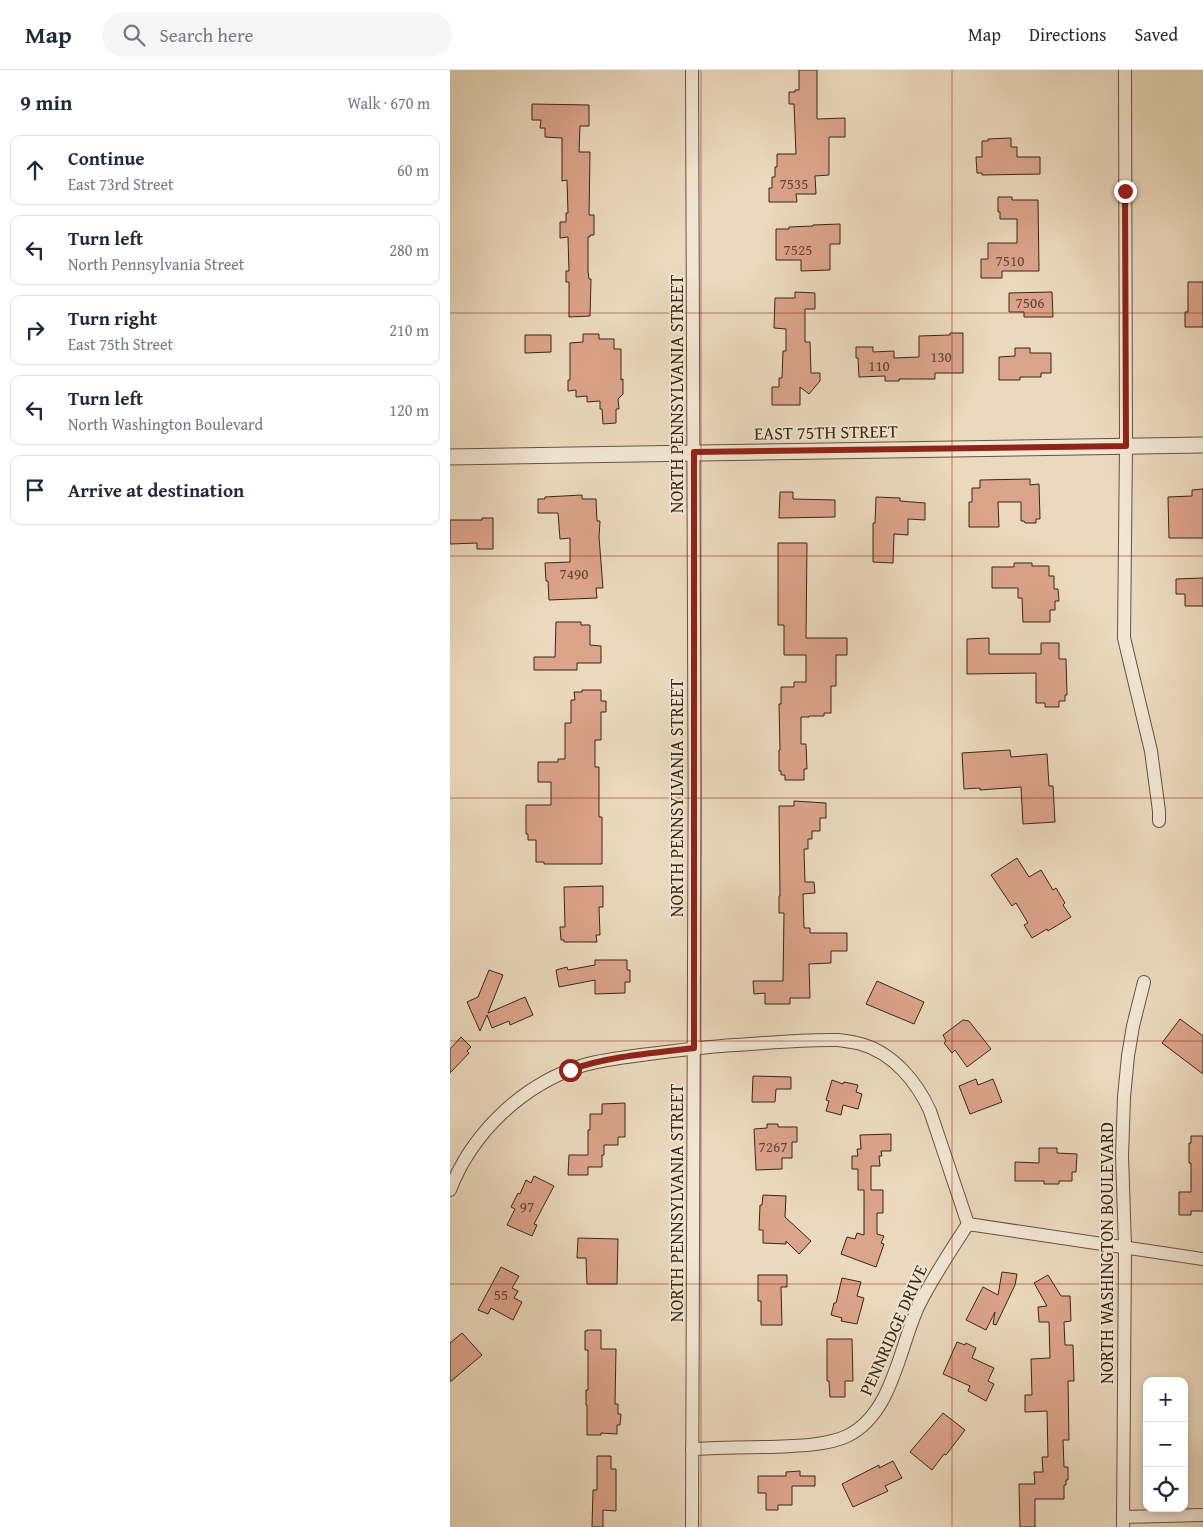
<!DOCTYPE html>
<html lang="en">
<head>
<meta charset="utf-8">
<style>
  :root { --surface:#fff; --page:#f6f6f7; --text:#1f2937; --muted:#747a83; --line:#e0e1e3 }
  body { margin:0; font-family:"Gentium Book Plus",serif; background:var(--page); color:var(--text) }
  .controls { position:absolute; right:15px; bottom:15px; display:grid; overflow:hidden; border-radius:10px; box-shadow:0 2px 8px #0003 }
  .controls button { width:45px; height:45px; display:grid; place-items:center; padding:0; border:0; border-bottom:1px solid var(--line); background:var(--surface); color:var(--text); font:25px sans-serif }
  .stop { position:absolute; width:15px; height:15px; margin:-11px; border:4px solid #8f2418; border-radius:50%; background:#fff }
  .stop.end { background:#8f2418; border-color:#fff; box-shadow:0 1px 5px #0008 }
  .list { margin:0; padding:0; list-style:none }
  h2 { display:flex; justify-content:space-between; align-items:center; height:65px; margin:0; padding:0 20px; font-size:21px }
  h2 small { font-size:16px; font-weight:400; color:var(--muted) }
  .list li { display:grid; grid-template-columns:32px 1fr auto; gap:15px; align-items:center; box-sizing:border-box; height:70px; margin:0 10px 10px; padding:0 10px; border:1px solid var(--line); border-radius:10px }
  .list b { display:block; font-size:19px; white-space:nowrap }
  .list p { margin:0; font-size:16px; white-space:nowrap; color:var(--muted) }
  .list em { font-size:16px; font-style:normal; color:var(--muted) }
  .icon { flex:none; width:28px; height:28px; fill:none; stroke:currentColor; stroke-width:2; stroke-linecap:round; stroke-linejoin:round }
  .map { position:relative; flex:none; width:753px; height:1457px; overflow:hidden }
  header { display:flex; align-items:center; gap:30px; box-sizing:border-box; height:70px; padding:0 25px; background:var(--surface); border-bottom:1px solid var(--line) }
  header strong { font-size:24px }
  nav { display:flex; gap:28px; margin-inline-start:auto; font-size:18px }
  .search { width:350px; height:45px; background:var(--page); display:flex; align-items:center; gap:12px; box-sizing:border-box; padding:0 18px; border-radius:28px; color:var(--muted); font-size:19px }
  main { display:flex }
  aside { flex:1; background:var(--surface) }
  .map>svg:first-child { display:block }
  .building { fill:#dca38b; stroke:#372814 }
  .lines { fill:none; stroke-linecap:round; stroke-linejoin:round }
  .minor-casing { stroke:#64543e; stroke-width:14 }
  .tertiary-casing { stroke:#64543e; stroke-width:17 }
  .minor { stroke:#f2e6d4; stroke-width:12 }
  .tertiary { stroke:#f2e6d4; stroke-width:15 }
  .route { stroke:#8f2418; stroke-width:6 }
  .grid { fill:none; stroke:#8f2418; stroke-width:1; stroke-opacity:0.55 }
  .labels { text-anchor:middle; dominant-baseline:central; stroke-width:4; stroke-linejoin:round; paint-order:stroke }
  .number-label { font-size:15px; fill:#604732 }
  .street-label { font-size:18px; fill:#372814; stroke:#f2e6d4 }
</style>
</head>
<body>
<header>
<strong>Map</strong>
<div class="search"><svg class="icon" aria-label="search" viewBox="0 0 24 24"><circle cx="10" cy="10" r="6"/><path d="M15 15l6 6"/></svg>Search here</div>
<nav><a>Map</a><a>Directions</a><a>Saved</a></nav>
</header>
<main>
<aside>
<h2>9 min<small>Walk · 670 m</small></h2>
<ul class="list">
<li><svg class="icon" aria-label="ahead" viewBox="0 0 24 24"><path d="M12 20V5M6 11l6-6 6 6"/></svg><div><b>Continue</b><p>East 73rd Street</p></div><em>60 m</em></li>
<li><svg class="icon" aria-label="left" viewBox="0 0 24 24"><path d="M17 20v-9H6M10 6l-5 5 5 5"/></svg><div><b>Turn left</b><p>North Pennsylvania Street</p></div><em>280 m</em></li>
<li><svg class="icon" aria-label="right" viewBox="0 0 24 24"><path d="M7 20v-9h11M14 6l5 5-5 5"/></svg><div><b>Turn right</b><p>East 75th Street</p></div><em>210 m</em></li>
<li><svg class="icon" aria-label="left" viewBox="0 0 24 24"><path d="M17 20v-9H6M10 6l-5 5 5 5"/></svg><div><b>Turn left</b><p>North Washington Boulevard</p></div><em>120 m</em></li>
<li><svg class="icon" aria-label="arrive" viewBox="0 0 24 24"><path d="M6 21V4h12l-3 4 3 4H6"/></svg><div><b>Arrive at destination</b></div></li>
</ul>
</aside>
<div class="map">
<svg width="753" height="1457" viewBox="0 0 753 1457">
  <rect width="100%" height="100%" fill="#ebd9bd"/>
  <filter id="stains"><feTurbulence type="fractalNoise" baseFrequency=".004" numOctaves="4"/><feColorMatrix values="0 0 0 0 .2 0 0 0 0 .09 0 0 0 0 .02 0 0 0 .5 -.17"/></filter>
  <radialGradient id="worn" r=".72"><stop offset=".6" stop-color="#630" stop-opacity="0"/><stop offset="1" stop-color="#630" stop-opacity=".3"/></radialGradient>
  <!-- building -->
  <g class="building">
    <path d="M 349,0 L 367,0 L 367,49 L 395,48 L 395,67 L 379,67 L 379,105 L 365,106 L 366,124 L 346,124 L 347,132 L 319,132 L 319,118 L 322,118 L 322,107 L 325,107 L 325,97 L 327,97 L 327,84 L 346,84 L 344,34 L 339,34 L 339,22 L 345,22 L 345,20 L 349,20 Z"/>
    <path d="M 82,34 L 139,35 L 139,56 L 130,56 L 129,82 L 140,82 L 139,145 L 144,145 L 144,165 L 140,165 L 140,167 L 138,167 L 138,201 L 139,209 L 141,209 L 140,246 L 119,247 L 119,212 L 116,212 L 116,201 L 119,201 L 118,167 L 110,168 L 110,152 L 116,152 L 116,143 L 118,143 L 117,110 L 112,111 L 112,68 L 95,67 L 95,58 L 90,58 L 91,50 L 82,50 Z"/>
    <path d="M 561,68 L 561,77 L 567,77 L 567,87 L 590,87 L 590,104 L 532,105 L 532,103 L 527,103 L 526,87 L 532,87 L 532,71 L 538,71 L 538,69 Z"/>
    <path d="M 548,127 L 562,127 L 562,130 L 588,130 L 589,201 L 552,201 L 552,208 L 531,208 L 531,189 L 538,189 L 538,173 L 567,173 L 567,149 L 550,149 L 550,142 L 548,142 Z"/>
    <path d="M 390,154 L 390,174 L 380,174 L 380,200 L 351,201 L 351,190 L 326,190 L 326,159 L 339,159 L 339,157 L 363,156 L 363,155 Z"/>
    <path d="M 738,212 L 753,212 L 753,257 L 735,257 L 735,242 L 738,242 Z"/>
    <path d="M 345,222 L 365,223 L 365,239 L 355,239 L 355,272 L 360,272 L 361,303 L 370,303 L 370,311 L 359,324 L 350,317 L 350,335 L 322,335 L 322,317 L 329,317 L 329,308 L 332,308 L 333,281 L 336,281 L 336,259 L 324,258 L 325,228 L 345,228 Z"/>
    <path d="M 602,222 L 603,247 L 574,247 L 574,242 L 559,242 L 559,223 Z"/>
    <path d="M 500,263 L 513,263 L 513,303 L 485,303 L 485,309 L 449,309 L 449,311 L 435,311 L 435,306 L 409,307 L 408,288 L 406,288 L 406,277 L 423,277 L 423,282 L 444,281 L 444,288 L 469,287 L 469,266 L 500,265 Z"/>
    <path d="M 133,264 L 149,264 L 149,269 L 164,269 L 164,279 L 171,279 L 171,310 L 173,309 L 173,324 L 168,329 L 169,339 L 166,339 L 166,353 L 153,354 L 152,339 L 150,339 L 150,331 L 137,332 L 137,326 L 126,327 L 126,320 L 118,321 L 118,310 L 120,310 L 120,273 L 133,272 Z"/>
    <path d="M 75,265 L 101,265 L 101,282 L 75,283 Z"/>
    <path d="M 565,278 L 580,278 L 580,283 L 601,283 L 601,303 L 591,303 L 591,307 L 570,307 L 570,310 L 549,310 L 549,287 L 565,286 Z"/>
    <path d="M 580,409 L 580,415 L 589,414 L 590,449 L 586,449 L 586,453 L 575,453 L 574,451 L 571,451 L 571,432 L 548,432 L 549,457 L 519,457 L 519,432 L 522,432 L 522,418 L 530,418 L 530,410 Z"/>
    <path d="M 753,419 L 753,468 L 719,468 L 718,427 L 742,426 L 742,420 Z"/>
    <path d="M 330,422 L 343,422 L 343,429 L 385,430 L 385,447 L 329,448 Z"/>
    <path d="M 132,425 L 132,429 L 146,429 L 147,451 L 150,451 L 149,467 L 153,518 L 146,518 L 147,528 L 99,530 L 98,511 L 96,511 L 95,493 L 120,492 L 120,468 L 110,469 L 108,443 L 88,443 L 88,429 L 95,429 L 95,427 Z"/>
    <path d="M 426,427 L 450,428 L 450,431 L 475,433 L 475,450 L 458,449 L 458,465 L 444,464 L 443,493 L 423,492 L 423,453 L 425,453 Z"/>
    <path d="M 32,448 L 43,448 L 43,479 L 27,479 L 27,473 L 0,474 L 0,450 L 32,450 Z"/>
    <path d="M 328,473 L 357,473 L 356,568 L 397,568 L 397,585 L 386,585 L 386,616 L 381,616 L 381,643 L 374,643 L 374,646 L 359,646 L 359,647 L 351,647 L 351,674 L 356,674 L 357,699 L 354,699 L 354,710 L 335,710 L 335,705 L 331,705 L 331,701 L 329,701 L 329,680 L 330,680 L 329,634 L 331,634 L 331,617 L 344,617 L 344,612 L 356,612 L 356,585 L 334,585 L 334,555 L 328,555 Z"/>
    <path d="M 564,493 L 582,493 L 582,496 L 599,496 L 599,506 L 604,506 L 604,519 L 608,519 L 609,531 L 605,531 L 605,540 L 600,540 L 600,552 L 573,552 L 572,528 L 568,528 L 568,518 L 542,518 L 542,497 L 564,497 Z"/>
    <path d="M 753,508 L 753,536 L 735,536 L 735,524 L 726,524 L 726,509 Z"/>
    <path d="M 106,552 L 131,552 L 131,555 L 140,555 L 140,575 L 151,576 L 151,593 L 127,593 L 127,600 L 84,600 L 84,587 L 105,587 Z"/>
    <path d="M 539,568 L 539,584 L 591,584 L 591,573 L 609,573 L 609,589 L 616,589 L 617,625 L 615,625 L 615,631 L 609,631 L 609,637 L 595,637 L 595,633 L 586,633 L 586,603 L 517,604 L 517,569 Z"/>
    <path d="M 132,620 L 151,620 L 151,631 L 156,631 L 156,642 L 151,642 L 151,670 L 145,670 L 145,697 L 149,697 L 149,747 L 152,747 L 152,794 L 94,794 L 94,792 L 86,792 L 86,770 L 78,770 L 78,764 L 76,764 L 76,735 L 101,735 L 101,712 L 88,712 L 88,692 L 108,692 L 108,689 L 115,689 L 115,653 L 121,653 L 121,630 L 125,630 L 124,622 L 132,622 Z"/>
    <path d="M 560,680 L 561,687 L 597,684 L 599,716 L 603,716 L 605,752 L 573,754 L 571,717 L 530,720 L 530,718 L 514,719 L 512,683 Z"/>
    <path d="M 344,731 L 376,733 L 376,748 L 370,748 L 370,761 L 362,761 L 362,769 L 358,769 L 358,779 L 354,779 L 355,812 L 364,812 L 365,823 L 353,824 L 354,858 L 360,858 L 360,863 L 397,863 L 397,881 L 381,881 L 381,893 L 359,894 L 360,928 L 340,928 L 340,934 L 315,934 L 315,923 L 304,924 L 303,911 L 333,911 L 334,843 L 329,843 L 329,826 L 330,826 L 329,736 L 344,736 Z"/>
    <path d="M 567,788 L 579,807 L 591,800 L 603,820 L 606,818 L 615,833 L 613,835 L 621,847 L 598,861 L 597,859 L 582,868 L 574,855 L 578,853 L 566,833 L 562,836 L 541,805 Z"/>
    <path d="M 153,816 L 153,837 L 149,837 L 150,865 L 146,865 L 147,872 L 114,872 L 114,870 L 111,870 L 110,857 L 115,857 L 114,817 Z"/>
    <path d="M 145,890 L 177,890 L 177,900 L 180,900 L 180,912 L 175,912 L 175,923 L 145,924 L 145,910 L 109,917 L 106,900 L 117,897 L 118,900 L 145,895 Z"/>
    <path d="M 39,900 L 53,905 L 38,943 L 75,927 L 83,945 L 60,955 L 59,951 L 42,958 L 37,945 L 30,961 L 17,932 L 28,927 Z"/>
    <path d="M 427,911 L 474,932 L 464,954 L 416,934 Z"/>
    <path d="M 730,949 L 753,966 L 753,1004 L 712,973 Z"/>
    <path d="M 513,950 L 519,951 L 541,979 L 517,997 L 505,980 L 502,983 L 494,973 L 496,971 L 493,965 Z"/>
    <path d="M 11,967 L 21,977 L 17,981 L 19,983 L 0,1003 L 0,979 Z"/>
    <path d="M 303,1006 L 341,1007 L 341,1019 L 326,1019 L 325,1032 L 302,1032 Z"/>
    <path d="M 526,1009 L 528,1015 L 543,1009 L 552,1032 L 520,1044 L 509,1016 Z"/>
    <path d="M 382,1010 L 393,1014 L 394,1012 L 408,1015 L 406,1022 L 412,1024 L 408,1039 L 393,1035 L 391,1045 L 376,1041 L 379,1031 L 376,1030 Z"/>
    <path d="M 175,1033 L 175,1067 L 168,1067 L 168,1075 L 154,1075 L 154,1085 L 152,1085 L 152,1097 L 138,1097 L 138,1105 L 118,1105 L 119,1085 L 138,1085 L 138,1060 L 140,1060 L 140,1044 L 152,1044 L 152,1034 Z"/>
    <path d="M 317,1054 L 328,1054 L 328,1057 L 347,1057 L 347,1072 L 342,1072 L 342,1088 L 332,1088 L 332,1099 L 306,1100 L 304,1059 L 317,1058 Z"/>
    <path d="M 441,1064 L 441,1081 L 431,1081 L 432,1086 L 429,1086 L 430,1096 L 421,1096 L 421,1120 L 433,1120 L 433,1143 L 427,1143 L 427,1164 L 434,1166 L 431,1173 L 434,1174 L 426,1197 L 391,1184 L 397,1167 L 405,1169 L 407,1163 L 414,1165 L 414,1120 L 408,1120 L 408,1099 L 402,1099 L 402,1086 L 408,1086 L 407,1079 L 411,1079 L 410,1065 Z"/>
    <path d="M 741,1066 L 753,1066 L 753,1141 L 741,1141 L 741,1145 L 729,1145 L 729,1122 L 741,1122 L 741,1093 L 739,1093 L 739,1073 L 741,1073 Z"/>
    <path d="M 589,1078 L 607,1078 L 607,1083 L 627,1084 L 626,1102 L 622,1102 L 622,1111 L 609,1111 L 609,1114 L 594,1114 L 594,1111 L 565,1111 L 565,1092 L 589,1093 Z"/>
    <path d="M 84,1106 L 104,1116 L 84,1154 L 87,1155 L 82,1166 L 57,1155 L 65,1139 L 61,1137 L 68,1123 L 70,1124 L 76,1110 L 81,1113 Z"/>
    <path d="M 313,1125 L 336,1126 L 335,1147 L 361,1171 L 349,1184 L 336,1171 L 336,1174 L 313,1173 L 313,1160 L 309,1160 L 310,1135 L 312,1135 Z"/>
    <path d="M 128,1168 L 168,1169 L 167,1214 L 137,1214 L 136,1188 L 127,1188 Z"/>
    <path d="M 51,1197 L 69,1206 L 62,1218 L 68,1221 L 64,1228 L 72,1232 L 63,1250 L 41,1238 L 38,1244 L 28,1240 Z"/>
    <path d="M 552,1202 L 567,1204 L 565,1215 L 546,1255 L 543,1254 L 545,1242 L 536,1260 L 516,1250 L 533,1217 L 548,1225 Z"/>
    <path d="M 308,1205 L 337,1205 L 337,1217 L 331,1217 L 332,1255 L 311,1255 L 311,1231 L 308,1231 Z"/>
    <path d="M 598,1205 L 611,1226 L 620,1226 L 621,1251 L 614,1252 L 615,1275 L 623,1275 L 624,1311 L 618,1311 L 619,1370 L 613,1370 L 614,1397 L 618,1397 L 618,1410 L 616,1410 L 616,1415 L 614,1415 L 614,1429 L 585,1429 L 585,1457 L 570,1457 L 569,1414 L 585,1414 L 584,1402 L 593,1402 L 592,1387 L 598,1387 L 597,1341 L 575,1342 L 575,1325 L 582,1325 L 581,1289 L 600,1288 L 599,1252 L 589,1252 L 588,1237 L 597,1236 L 584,1213 Z"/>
    <path d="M 392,1208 L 411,1212 L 407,1226 L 414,1228 L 407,1254 L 391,1251 L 392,1248 L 381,1245 L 384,1233 L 386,1233 Z"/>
    <path d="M 137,1260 L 151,1260 L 151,1279 L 166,1279 L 165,1334 L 168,1334 L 168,1344 L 171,1344 L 170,1355 L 167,1355 L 167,1364 L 151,1363 L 151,1365 L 137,1365 L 137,1335 L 136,1335 L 136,1320 L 138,1320 L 138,1280 L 135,1280 L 135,1261 L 137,1261 Z"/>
    <path d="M 12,1263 L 32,1285 L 0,1312 L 0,1273 Z"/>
    <path d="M 377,1269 L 402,1269 L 403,1311 L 395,1311 L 395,1327 L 380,1327 L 379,1311 L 377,1311 Z"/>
    <path d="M 507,1272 L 515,1275 L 516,1273 L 526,1278 L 522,1288 L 544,1298 L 538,1311 L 544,1314 L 536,1331 L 518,1321 L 520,1316 L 493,1304 Z"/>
    <path d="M 493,1343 L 515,1360 L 496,1385 L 494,1384 L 482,1400 L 460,1382 Z"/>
    <path d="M 147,1386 L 161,1386 L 161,1399 L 166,1399 L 166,1441 L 153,1440 L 153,1457 L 142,1457 L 143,1420 L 147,1420 Z"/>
    <path d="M 443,1391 L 452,1408 L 435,1416 L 438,1421 L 403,1437 L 392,1414 L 429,1395 L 429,1398 Z"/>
    <path d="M 350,1401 L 350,1406 L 365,1406 L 365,1416 L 342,1416 L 342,1435 L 328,1435 L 328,1440 L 316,1440 L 316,1423 L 308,1423 L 308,1406 L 336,1406 L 336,1402 Z"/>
  </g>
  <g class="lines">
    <defs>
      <g id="minor">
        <path d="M 242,0 C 246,486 245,971 242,1457"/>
        <path d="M 675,0 L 676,376 L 674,568 L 701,681 L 709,741 L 709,751"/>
        <path d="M 0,1120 C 22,1063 72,1015 131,996 C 150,990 171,988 191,985 C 222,981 253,977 285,975 C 319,973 354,969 388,970 C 396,971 404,972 411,974 C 443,983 467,1012 480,1041 L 518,1154"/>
        <path d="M 518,1154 L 753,1189"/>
        <path d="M 242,1379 C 268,1378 293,1377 318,1377 C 342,1376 376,1376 397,1366 C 443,1344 449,1277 469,1235 C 483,1207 501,1180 518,1154"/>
        <path d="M 673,1447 L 753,1445"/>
        <path d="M 673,1457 L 675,1176 L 672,1086 L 674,1027 L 678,986 L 683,956 L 694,912"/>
      </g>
      <path id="tertiary" d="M 0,387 L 753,375"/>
    </defs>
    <!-- minor casing -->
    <use href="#minor" class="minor-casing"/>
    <!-- tertiary casing -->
    <use href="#tertiary" class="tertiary-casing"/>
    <!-- minor -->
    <use href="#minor" class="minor"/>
    <!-- tertiary -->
    <use href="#tertiary" class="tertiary"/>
  </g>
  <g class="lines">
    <!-- route -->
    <path class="route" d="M 120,1000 C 159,986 203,983 244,978 L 244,382 L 676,376 L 675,121"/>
  </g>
  <!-- grid -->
  <path class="grid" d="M 251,0 L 251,1457M 502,0 L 502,1457M 0,243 L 753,243M 0,486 L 753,486M 0,728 L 753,728M 0,971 L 753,971M 0,1214 L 753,1214"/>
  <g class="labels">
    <!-- number labels -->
    <g class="number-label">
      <text x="344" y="113">7535</text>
      <text x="348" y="179">7525</text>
      <text x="560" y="190">7510</text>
      <text x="580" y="232">7506</text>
      <text x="491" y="286">130</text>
      <text x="429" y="295">110</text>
      <text x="124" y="503">7490</text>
      <text x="323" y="1076">7267</text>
      <text x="77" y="1136">97</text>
      <text x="51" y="1224">55</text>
    </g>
    <!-- street labels -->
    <g class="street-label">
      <text transform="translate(226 324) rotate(-90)">NORTH PENNSYLVANIA STREET</text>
      <text transform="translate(376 362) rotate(-1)">EAST 75TH STREET</text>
      <text transform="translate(226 728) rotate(-90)">NORTH PENNSYLVANIA STREET</text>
      <text transform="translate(226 1133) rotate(-90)">NORTH PENNSYLVANIA STREET</text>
      <text transform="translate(656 1183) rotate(-90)">NORTH WASHINGTON BOULEVARD</text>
      <text transform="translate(443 1260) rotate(-66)">PENNRIDGE DRIVE</text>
    </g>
  </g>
  <rect width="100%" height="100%" filter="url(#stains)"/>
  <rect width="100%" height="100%" fill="url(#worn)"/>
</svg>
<div class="controls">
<button>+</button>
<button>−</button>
<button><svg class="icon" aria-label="locate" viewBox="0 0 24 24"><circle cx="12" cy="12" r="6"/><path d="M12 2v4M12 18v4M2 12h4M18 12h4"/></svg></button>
</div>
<div class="stop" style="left:120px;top:1000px"></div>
<div class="stop end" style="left:675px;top:121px"></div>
</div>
</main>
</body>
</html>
